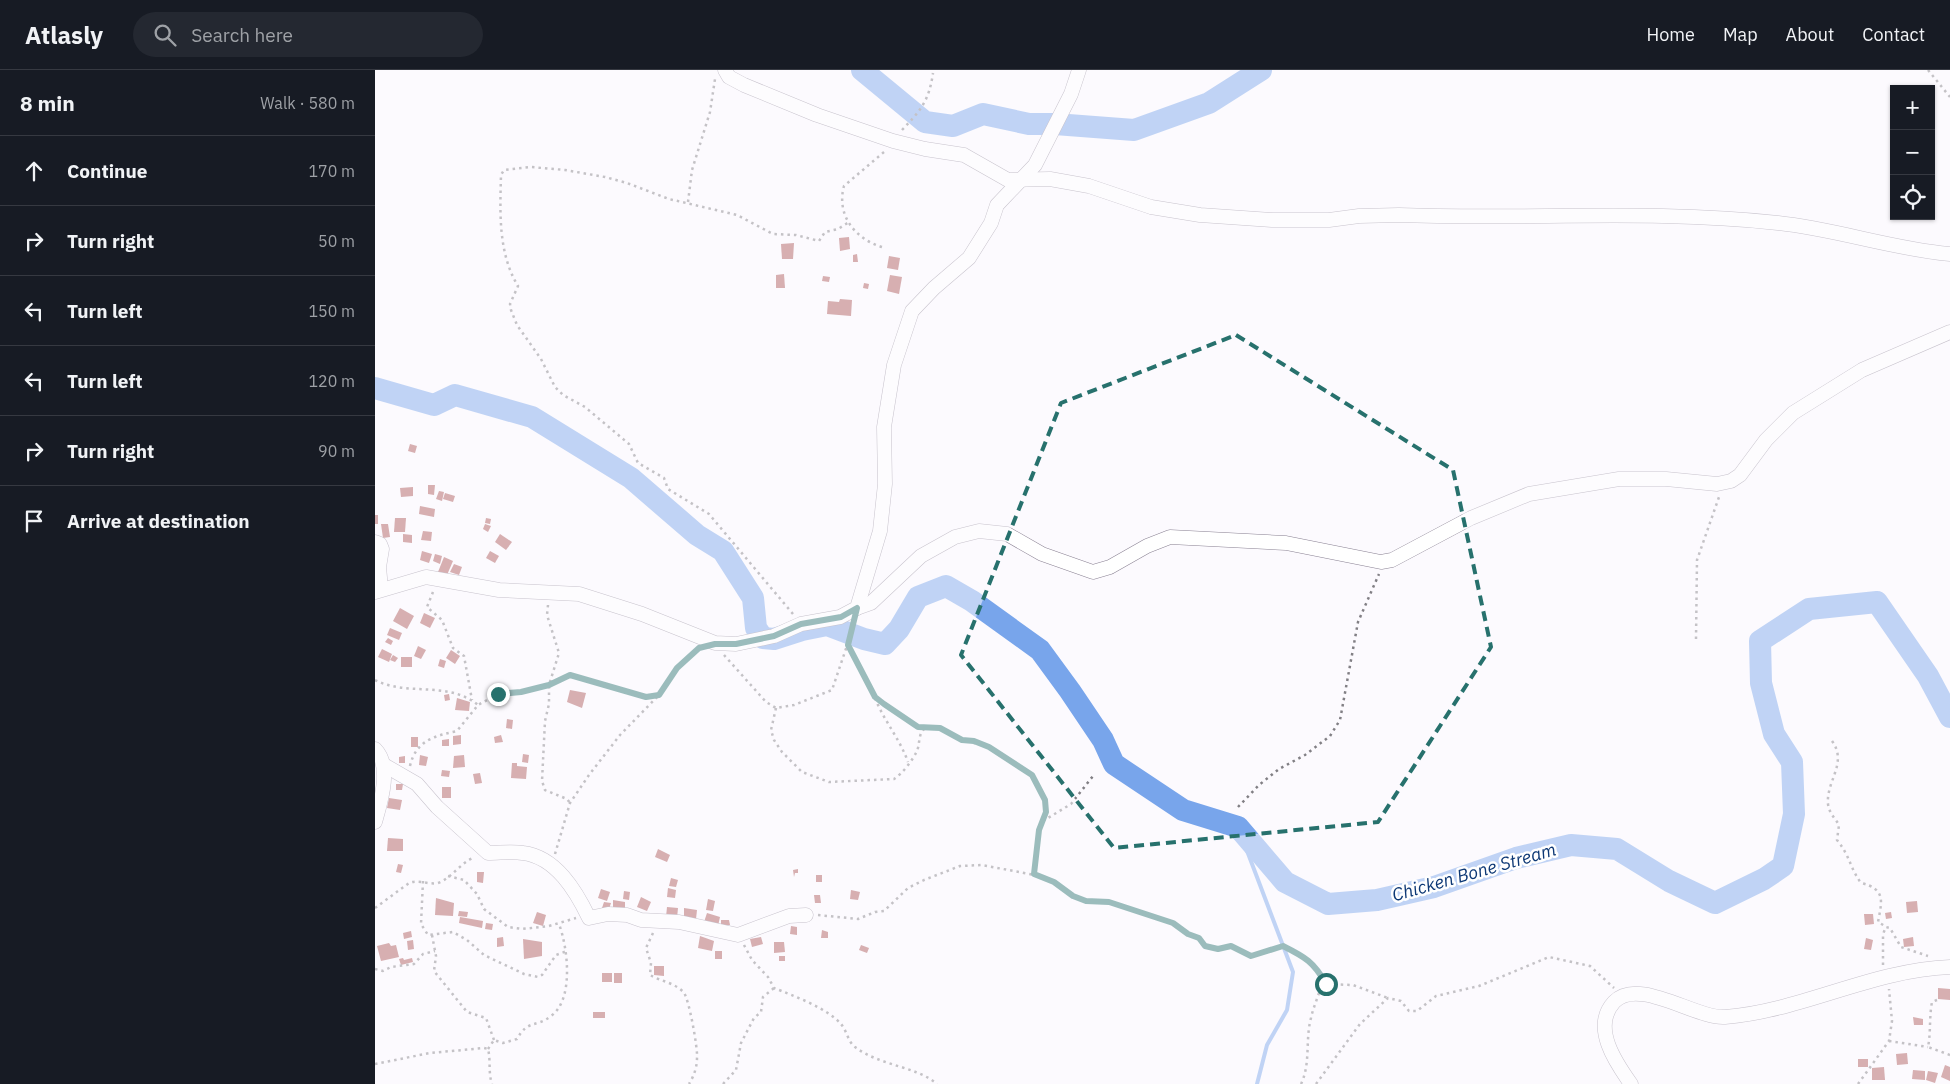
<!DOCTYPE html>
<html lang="en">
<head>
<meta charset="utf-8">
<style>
  :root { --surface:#171b24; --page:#242831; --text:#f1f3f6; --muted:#9ea1a6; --line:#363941 }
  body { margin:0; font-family:"IBM Plex Sans",sans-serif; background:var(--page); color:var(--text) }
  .controls { position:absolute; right:15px; top:15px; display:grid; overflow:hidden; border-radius:0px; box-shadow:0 1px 4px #0004 }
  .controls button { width:45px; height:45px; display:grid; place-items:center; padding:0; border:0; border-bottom:1px solid var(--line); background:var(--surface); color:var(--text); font:25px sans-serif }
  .stop { position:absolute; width:15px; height:15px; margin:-11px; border:4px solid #27716d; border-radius:50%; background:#fff }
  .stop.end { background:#27716d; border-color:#fff; box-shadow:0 1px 5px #0008 }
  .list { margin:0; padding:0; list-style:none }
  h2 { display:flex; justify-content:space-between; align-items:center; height:65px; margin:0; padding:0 20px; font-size:21px }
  h2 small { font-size:16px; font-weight:400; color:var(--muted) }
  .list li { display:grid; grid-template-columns:32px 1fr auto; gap:15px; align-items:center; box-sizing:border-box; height:70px; padding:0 20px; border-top:1px solid var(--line) }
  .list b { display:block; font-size:19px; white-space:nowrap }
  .list em { font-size:16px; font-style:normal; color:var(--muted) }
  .icon { flex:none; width:28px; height:28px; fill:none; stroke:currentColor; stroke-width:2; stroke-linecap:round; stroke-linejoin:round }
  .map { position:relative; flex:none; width:1575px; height:1014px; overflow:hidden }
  header { display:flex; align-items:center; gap:30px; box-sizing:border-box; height:70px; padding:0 25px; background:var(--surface); border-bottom:1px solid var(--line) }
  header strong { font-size:24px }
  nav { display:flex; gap:28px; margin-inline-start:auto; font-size:18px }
  .search { width:350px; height:45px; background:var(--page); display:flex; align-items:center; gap:12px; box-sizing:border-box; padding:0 18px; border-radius:28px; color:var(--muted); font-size:19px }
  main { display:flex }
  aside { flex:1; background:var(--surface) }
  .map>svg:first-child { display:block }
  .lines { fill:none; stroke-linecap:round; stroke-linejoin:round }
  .stream { stroke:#78a5eb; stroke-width:4 }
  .river { stroke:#78a5eb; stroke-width:22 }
  .building { fill:#aa5455 }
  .street-casing { stroke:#8a8293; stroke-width:15 }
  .path { stroke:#817f84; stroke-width:2.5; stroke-dasharray:2.5 4; stroke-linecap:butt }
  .street { stroke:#fff; stroke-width:14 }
  .route { stroke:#27716d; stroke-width:6 }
  .marked { fill:none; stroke:#27716d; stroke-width:4; stroke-dasharray:10 6; stroke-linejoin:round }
  .labels { text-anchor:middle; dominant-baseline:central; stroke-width:5; stroke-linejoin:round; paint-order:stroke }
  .water-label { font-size:18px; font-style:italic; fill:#0d3875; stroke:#fff }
</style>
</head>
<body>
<header>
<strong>Atlasly</strong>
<div class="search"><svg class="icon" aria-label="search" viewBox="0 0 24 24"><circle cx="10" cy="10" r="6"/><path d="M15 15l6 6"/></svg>Search here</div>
<nav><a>Home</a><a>Map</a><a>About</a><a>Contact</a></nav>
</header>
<main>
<aside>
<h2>8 min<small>Walk · 580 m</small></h2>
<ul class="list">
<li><svg class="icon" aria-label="ahead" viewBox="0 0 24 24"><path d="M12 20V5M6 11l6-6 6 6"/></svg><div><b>Continue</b></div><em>170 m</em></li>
<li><svg class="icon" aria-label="right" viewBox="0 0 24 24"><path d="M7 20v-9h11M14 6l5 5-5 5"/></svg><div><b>Turn right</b></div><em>50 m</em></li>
<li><svg class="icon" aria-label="left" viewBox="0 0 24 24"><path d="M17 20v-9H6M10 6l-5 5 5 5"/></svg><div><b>Turn left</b></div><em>150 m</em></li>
<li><svg class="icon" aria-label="left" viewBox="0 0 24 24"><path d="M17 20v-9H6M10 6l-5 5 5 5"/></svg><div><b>Turn left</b></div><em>120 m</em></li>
<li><svg class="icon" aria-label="right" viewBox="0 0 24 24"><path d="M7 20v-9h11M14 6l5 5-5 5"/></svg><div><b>Turn right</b></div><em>90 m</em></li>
<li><svg class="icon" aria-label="arrive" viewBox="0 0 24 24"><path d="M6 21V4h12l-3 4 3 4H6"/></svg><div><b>Arrive at destination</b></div></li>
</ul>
</aside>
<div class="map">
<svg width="1575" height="1014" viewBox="0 0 1575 1014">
  <rect width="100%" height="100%" fill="#fcfafe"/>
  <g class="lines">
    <!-- stream -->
    <path class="stream" d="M 863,757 L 918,902 L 912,940 L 892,975 L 882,1014"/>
    <!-- river -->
    <g class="river">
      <path d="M 487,0 L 550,52 L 578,56 L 608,44 L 654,54 L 680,54 L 759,60 L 834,33 L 886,0"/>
      <path d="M 0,318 L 59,335 L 80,325 L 157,347 L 256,408 L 322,465 L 348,481 L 378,528 L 381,558 L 388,568 L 399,569 L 427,560 L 452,555 L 489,569 L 510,574 L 524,559 L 543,527 L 571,516 L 597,531 L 665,580 L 695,621 L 728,670 L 739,694 L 808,740 L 863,757 L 910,812 L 953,834 L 1002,830 L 1059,817 L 1141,788 L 1196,775 L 1242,779 L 1294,811 L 1340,833 L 1389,809 L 1408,796 L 1419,744 L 1417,692 L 1399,664 L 1386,613 L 1385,571 L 1434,539 L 1502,532 L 1553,606 L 1575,647"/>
    </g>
  </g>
  <!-- building -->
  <g class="building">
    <path d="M 474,167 L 475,179 L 465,181 L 464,168 Z"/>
    <path d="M 419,173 L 418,189 L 407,189 L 406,174 Z"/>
    <path d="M 482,184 L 483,192 L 478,192 L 478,185 Z"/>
    <path d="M 514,186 L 525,188 L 523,200 L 512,198 Z"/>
    <path d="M 409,204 L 410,218 L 401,218 L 401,205 Z"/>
    <path d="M 515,205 L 527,207 L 524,224 L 512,221 Z"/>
    <path d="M 448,206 L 455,207 L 454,212 L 447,211 Z"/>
    <path d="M 489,213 L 494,214 L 493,219 L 488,218 Z"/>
    <path d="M 465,229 L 477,230 L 476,246 L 452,244 L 453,231 L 464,232 Z"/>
    <path d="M 35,374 L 42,376 L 40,383 L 33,381 Z"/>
    <path d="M 53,415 L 60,415 L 59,425 L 53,424 Z"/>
    <path d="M 38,417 L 38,426 L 26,427 L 25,418 Z"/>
    <path d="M 64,421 L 69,422 L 67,431 L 61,429 Z"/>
    <path d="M 70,423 L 80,426 L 78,432 L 68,429 Z"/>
    <path d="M 45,436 L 60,439 L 59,447 L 44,444 Z"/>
    <rect x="0" y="445" width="3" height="9"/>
    <path d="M 20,448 L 31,448 L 30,462 L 19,462 Z"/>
    <path d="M 111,448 L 116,449 L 115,454 L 110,453 Z"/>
    <path d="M 6,454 L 13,454 L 15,467 L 8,468 Z"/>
    <path d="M 110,454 L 116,456 L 113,462 L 108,459 Z"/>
    <path d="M 48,461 L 57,462 L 56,471 L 46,470 Z"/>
    <path d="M 28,464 L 37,465 L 37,473 L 28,472 Z"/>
    <path d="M 125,464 L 137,472 L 131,480 L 120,472 Z"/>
    <path d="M 47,481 L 57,484 L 54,493 L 45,490 Z"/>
    <path d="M 115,481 L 124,486 L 120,493 L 111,488 Z"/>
    <path d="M 60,484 L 67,486 L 65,494 L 58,491 Z"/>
    <path d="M 69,487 L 78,491 L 72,505 L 63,502 Z"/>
    <path d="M 79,494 L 87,497 L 84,505 L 75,502 Z"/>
    <path d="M 25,538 L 39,546 L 32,559 L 18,551 Z"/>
    <path d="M 49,543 L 60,548 L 55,558 L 45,553 Z"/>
    <path d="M 15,558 L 27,563 L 24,570 L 12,565 Z"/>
    <path d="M 13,568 L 18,571 L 16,575 L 10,572 Z"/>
    <path d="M 43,576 L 51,580 L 46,589 L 39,586 Z"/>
    <path d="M 7,579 L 17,584 L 14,592 L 3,587 Z"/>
    <path d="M 76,580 L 85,586 L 80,594 L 71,588 Z"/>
    <path d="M 18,585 L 23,588 L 20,592 L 15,590 Z"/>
    <rect x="26" y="587" width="11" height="10"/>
    <path d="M 65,589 L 71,591 L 69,598 L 63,596 Z"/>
    <path d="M 195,620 L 211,623 L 207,638 L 192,632 Z"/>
    <path d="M 74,624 L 75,630 L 70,631 L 69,625 Z"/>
    <path d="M 82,628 L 95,632 L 94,641 L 80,640 Z"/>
    <path d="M 132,649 L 138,650 L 137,659 L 131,658 Z"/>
    <path d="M 86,665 L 86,674 L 78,675 L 78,666 Z"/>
    <path d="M 126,665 L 128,672 L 120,673 L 119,667 Z"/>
    <rect x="36" y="667" width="7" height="10"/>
    <path d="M 74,669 L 74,676 L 67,676 L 67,670 Z"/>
    <path d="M 148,684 L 154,685 L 153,693 L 147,692 Z"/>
    <path d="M 45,685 L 53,687 L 51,696 L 44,695 Z"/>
    <path d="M 89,685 L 90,697 L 78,698 L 79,686 Z"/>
    <path d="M 30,686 L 30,693 L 24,693 L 24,687 Z"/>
    <path d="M 137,693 L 142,693 L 142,696 L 152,697 L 151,709 L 136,708 Z"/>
    <path d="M 67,700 L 75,701 L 74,707 L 66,706 Z"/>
    <path d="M 105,703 L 107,713 L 100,714 L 98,704 Z"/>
    <path d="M 21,714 L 28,714 L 27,720 L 21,720 Z"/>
    <rect x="67" y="717" width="9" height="11"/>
    <path d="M 14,728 L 27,730 L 25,740 L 12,738 Z"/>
    <path d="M 13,768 L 28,769 L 28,781 L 12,781 Z"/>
    <path d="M 283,779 L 295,785 L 292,792 L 280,787 Z"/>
    <path d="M 23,794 L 28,795 L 26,803 L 21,802 Z"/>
    <path d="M 423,799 L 423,803 L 420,803 L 419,807 L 418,800 Z"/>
    <path d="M 102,802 L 109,802 L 108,813 L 102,812 Z"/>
    <rect x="441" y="805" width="6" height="7"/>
    <path d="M 296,808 L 303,810 L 301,817 L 294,816 Z"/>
    <path d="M 293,818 L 301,820 L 300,828 L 292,827 Z"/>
    <path d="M 226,819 L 235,822 L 232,831 L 223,828 Z"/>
    <path d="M 476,820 L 485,822 L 483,830 L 475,829 Z"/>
    <path d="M 249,821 L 255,822 L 254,830 L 248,829 Z"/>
    <path d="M 439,825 L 445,825 L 446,833 L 440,833 Z"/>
    <path d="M 266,827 L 276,832 L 272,841 L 262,837 Z"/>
    <path d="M 61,828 L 79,833 L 78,846 L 60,845 Z"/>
    <path d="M 333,829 L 340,831 L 338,841 L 331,840 Z"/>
    <path d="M 238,830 L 250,832 L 250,841 L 238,841 Z"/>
    <path d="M 1542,831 L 1543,842 L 1532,843 L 1531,832 Z"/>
    <path d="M 229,832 L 236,833 L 234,839 L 227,838 Z"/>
    <path d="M 292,837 L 303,838 L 302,848 L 291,847 Z"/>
    <path d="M 309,838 L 322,840 L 321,849 L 309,849 Z"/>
    <path d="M 84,841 L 93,842 L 92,847 L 83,846 Z"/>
    <path d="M 162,842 L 171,845 L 168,856 L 158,853 Z"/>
    <path d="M 1516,842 L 1517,848 L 1511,849 L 1510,843 Z"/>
    <path d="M 332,843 L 345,847 L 343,856 L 329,852 Z"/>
    <path d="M 1489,844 L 1498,844 L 1499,854 L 1490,855 Z"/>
    <path d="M 85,847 L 108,851 L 107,858 L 84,853 Z"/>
    <path d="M 346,850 L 354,850 L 355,855 L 346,856 Z"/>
    <path d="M 111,853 L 118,854 L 117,860 L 110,859 Z"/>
    <path d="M 416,856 L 422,857 L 422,865 L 415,864 Z"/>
    <path d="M 447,860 L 453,862 L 453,868 L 446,868 Z"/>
    <path d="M 36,861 L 37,867 L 29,869 L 28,863 Z"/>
    <path d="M 325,866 L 339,871 L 337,881 L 323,878 Z"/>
    <path d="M 128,867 L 129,876 L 122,877 L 122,868 Z"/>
    <path d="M 386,867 L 388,874 L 377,877 L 375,869 Z"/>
    <path d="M 1538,867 L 1539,876 L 1529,877 L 1528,869 Z"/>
    <path d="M 1491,868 L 1498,870 L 1496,880 L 1489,879 Z"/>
    <path d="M 148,869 L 167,872 L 167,886 L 149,889 Z"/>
    <path d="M 38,870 L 39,879 L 33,880 L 32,871 Z"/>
    <path d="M 399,872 L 409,872 L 410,882 L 399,883 Z"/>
    <path d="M 14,873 L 16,876 L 21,875 L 24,887 L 6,891 L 2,876 Z"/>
    <path d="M 486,875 L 494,878 L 492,883 L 484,880 Z"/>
    <rect x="340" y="881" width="7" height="8"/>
    <rect x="404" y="886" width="6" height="5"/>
    <path d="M 28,888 L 29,890 L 37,888 L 38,892 L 26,895 L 24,889 Z"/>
    <path d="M 279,896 L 289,896 L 289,906 L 279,905 Z"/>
    <rect x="227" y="903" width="10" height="9"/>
    <rect x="239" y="903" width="8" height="10"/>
    <path d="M 1563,918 L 1575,919 L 1575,930 L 1563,929 Z"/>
    <rect x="218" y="942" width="12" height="6"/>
    <path d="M 1538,947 L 1548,949 L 1548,955 L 1539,955 Z"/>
    <path d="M 1532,983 L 1533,994 L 1522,995 L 1521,984 Z"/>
    <rect x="1483" y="989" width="10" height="8"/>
    <path d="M 1570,995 L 1575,997 L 1575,1011 L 1566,1007 Z"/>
    <path d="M 1509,997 L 1510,1010 L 1497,1010 L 1497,998 Z"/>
    <path d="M 1538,1000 L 1550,1001 L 1550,1010 L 1537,1009 Z"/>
    <path d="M 1553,1001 L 1563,1003 L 1560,1013 L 1551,1010 Z"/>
  </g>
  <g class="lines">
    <defs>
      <g id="street">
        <path d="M 350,0 L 354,7 L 369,15 L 442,45 L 518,71 L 550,79 L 589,85 L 633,110 L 675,109 L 714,116 L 776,137 L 825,145 L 897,150 L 954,150 L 984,146 L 1024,145 C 1150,150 1278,139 1403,153 C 1461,159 1517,179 1575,184"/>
        <path d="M 0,472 L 5,474 L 7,479 L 4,497 L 6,519"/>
        <path d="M 0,522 L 51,507 L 124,520 L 204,524 L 267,544 L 340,573 L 361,574 L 399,566 L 426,554 L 465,547 L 482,538 L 505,461 L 510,414 L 509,357 L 519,295 L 537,241 L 559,218 L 594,188 L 616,153 L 622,135 L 660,95 L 696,24 L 704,0"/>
        <path d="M 482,538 L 496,533 L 546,486 L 580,467 L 604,461 L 632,464 L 667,484 L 718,502 L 735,497 L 772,476 L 795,467 L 911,473 L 1006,492 L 1017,490 L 1096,448 L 1154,424 L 1244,409 L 1291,409 L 1342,414 L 1356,411 L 1365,405 L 1391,370 L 1418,343 L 1487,300 L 1575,262"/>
        <path d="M 0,679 C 17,696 6,731 0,752"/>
        <path d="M 9,695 L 42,714 L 62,737 L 113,783 C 125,783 137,781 148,783 C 181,787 201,821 214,848 L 233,844 L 252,845 L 266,850 L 304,852 L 363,865 L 414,846 L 431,845"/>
        <path d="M 1256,1014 C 1241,993 1216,957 1239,932 C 1263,906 1321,949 1350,947 C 1426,941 1497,900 1575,897"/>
      </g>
    </defs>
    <!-- street casing -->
    <use href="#street" class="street-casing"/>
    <!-- path -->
    <g class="path">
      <path d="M 1553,0 L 1575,27"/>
      <path d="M 527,60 C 546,40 554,31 558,3"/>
      <path d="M 313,132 L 317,100 L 335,42 L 340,9"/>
      <path d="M 507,177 C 480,169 461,145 469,116 L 509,82"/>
      <path d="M 58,522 L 52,537 L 67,550 L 78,578 L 89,586 L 97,630"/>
      <path d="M 173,535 L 172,545 L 184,583 L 174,615 L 174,634 L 170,651 L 167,711 L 170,720 L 192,729 L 195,733"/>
      <path d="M 418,544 L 334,444 L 293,419 L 289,408 L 263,393 L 254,374 L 210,337 L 188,325 L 180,317 L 166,289 L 142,255 L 136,240 L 135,234 L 143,216 C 123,183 125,143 126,105 L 129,100 L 156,97 L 190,100 L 230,107 L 252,113 L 294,129 L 362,145 L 398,164 L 421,165 L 444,171 L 450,162 L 463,159 L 474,152"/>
      <path d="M 1321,569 L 1322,490 L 1344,427"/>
      <path d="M 473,575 L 500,627 L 509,634 L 543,657 L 565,659 L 587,670 L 615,677 L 657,705 L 671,730 L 671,742 L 664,760 L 659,804"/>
      <path d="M 349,585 L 391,632 L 401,638 L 419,635 L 457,620 L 479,555"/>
      <path d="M 0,610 C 33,627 72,610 103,635"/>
      <path d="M 500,628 C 509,651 525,669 533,692"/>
      <path d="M 401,638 L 396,660 L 399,670 L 407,682 L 427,702 L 454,712 L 519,709 C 528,703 537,691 542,681 C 545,674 543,665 549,659"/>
      <path d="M 1457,671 C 1473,693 1451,711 1453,734 C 1454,743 1460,748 1464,755 L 1462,770 C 1475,786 1475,798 1486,813 C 1511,819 1507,831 1503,852 L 1510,856"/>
      <path d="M 35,696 C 41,670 60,666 82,661 L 103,635 L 123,624 L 146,622 L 174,615 L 195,605 L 271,627 L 283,625"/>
      <path d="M 863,737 L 884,715 L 904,699 L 930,685 L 955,666 L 965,650 L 983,552 L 1004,504"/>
      <path d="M 668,751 L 696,734 L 718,706"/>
      <path d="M 180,784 L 195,733 L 214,705 L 245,665 L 284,625 L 303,598 L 321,580"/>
      <path d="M 73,806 L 89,810 L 102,824 L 109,839 L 133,857 L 147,859 L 174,856 L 201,848"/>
      <path d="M 48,811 L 46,854 L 53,865 L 78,862 L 92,870 L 109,885 L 149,904 L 163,907 L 167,905 L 181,885 L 192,881"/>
      <path d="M 0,838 L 34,813 C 44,809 53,815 63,813 C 77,808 86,792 100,787"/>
      <path d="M 443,845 L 483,849 L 500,842 L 509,841 L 533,818 L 549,810 L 585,796 L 607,795 L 665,806 L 679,812 L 698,826 L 711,831 L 734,832 L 798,853 L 813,864 L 824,868 L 830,877 L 843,879 L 856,876 L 876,886 L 908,876 C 930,887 939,892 951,914 L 978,915 L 1013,928"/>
      <path d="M 278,863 L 271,878 L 276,893 L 275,905 C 285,911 301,913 309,923 C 314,929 323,979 322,988 C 322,997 319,1006 314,1014"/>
      <path d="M 57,865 L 61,886 L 59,901 L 92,942 L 111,948 L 119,970"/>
      <path d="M 369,875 L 377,890 L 393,907 L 399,918 C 419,926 452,938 466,954 C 472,961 473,972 480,977 C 505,996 541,996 562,1014"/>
      <path d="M 1508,895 L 1508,864 L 1511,857 L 1515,858 L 1526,877 L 1553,886"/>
      <path d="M 0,899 L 8,901 L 16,897 L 39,894 L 48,884 L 60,881"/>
      <path d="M 1562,930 L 1557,932 C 1554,948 1556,962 1553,977 L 1575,985"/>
      <path d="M 1514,971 L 1553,977"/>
      <path d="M 113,979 L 119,970 L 128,973 L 142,969 C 153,949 161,958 176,946 C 199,930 193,878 184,854"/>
      <path d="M 0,994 L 55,983 L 109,978 L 113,979 C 116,991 113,1002 117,1014"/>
      <path d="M 348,1014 L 361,1000 L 366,973 L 379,948 L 386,942 L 388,927 L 399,918"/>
      <path d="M 926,1014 C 936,993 930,970 936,948 C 939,933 947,922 946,906"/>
      <path d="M 941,1014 L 985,954 L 1013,928 L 1026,931 L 1034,941 L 1042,941 L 1061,926 L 1104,916 L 1174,887 L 1215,896 L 1239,918"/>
      <path d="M 1483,1014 L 1514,971 L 1517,951 L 1514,919"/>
    </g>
    <!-- street -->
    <use href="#street" class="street"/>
  </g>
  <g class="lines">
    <!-- route -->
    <path class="route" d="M 123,624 L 146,622 L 174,615 L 195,605 L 271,627 L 284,625 L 302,598 L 324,578 L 340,574 L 361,574 L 399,566 L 426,554 L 466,547 L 482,538 L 473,575 L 500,627 L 509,634 L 543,657 L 565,658 L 587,670 L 599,671 L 614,677 L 657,705 L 670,730 L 671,742 L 664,760 L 659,804 L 679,812 L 698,826 L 711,831 L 734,832 L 798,853 L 813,864 L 824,868 L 830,876 L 843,879 L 856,876 L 876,886 L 908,876 C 930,887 939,892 951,914"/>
  </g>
  <!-- marked area -->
  <path d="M0 0H1575V1014H0ZM 861,265 L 1078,400 L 1116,577 L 1003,752 L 739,778 L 586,585 L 686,333 Z" fill="#fcfafe" fill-opacity=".55" fill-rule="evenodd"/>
  <path class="marked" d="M 861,265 L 1078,400 L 1116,577 L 1003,752 L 739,778 L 586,585 L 686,333 Z"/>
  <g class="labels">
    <!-- water labels -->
    <g class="water-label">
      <text transform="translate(1099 802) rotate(-16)">Chicken Bone Stream</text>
    </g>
  </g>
</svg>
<div class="controls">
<button>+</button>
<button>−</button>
<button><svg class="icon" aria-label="locate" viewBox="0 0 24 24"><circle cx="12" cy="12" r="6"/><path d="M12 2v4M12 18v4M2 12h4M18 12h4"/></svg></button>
</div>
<div class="stop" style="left:951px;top:914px"></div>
<div class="stop end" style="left:123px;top:624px"></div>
</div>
</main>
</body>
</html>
